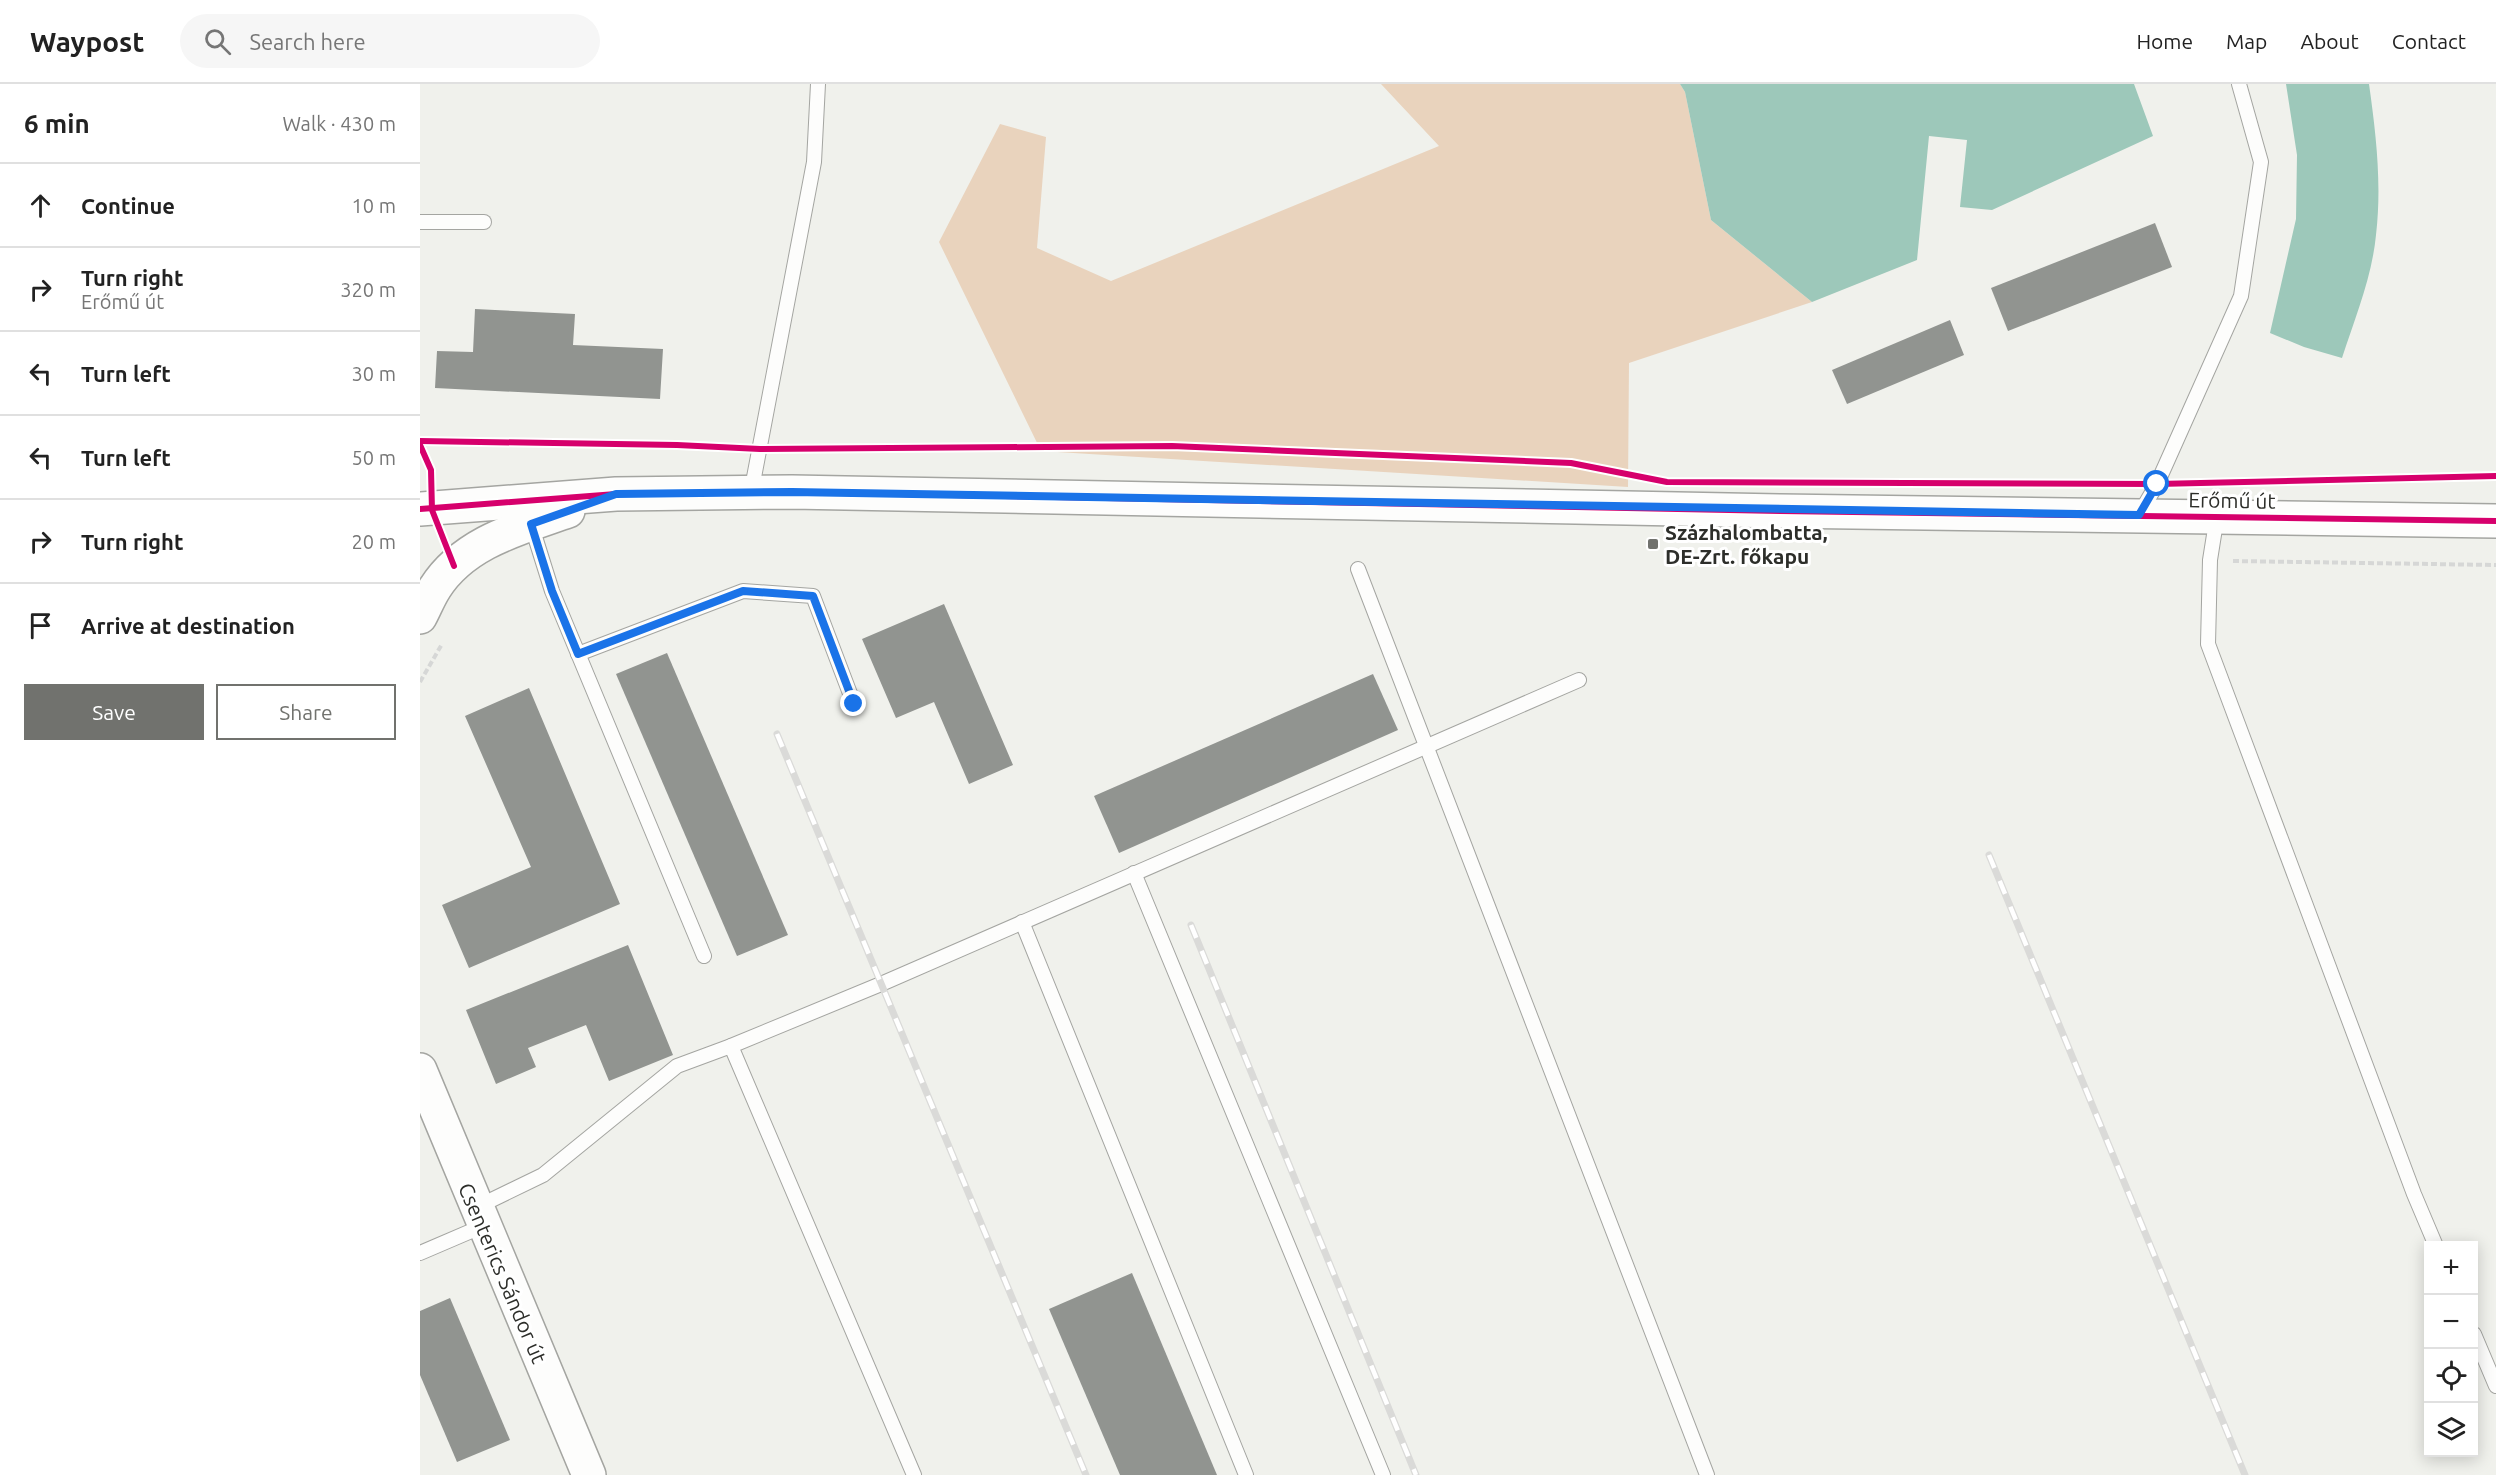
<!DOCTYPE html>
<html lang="en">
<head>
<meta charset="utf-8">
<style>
  :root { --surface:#fff; --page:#f6f6f6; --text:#222; --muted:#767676; --line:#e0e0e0; --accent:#71726e }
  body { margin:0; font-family:Ubuntu,sans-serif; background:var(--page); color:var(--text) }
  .controls { position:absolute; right:18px; bottom:18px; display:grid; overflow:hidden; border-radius:0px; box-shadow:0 3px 15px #0003 }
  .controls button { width:54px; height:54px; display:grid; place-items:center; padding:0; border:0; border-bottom:2px solid var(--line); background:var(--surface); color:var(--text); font:30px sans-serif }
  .stop { position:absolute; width:18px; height:18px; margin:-14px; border:4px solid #1a73e8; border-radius:50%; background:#fff }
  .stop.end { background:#1a73e8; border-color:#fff; box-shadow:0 2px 6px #0008 }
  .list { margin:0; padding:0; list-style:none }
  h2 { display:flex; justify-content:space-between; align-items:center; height:78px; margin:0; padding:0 24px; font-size:26px }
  h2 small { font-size:20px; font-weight:400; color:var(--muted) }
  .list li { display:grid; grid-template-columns:39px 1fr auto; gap:18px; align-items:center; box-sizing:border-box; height:84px; padding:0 24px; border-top:2px solid var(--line) }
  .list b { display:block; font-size:22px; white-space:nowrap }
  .list p { margin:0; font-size:20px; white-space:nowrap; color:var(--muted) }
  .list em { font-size:20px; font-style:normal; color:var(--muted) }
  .actions { display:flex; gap:12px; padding:18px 24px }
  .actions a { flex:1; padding:14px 0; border:2px solid var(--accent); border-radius:0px; text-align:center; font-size:21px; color:var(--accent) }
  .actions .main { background:var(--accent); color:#fff }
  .icon { flex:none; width:33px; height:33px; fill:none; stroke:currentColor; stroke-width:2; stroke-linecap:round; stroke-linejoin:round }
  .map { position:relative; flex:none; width:2076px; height:1391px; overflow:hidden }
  header { display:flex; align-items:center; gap:36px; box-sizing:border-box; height:84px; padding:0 30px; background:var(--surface); border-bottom:2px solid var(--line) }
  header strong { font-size:28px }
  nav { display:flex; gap:33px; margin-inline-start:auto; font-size:21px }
  .search { width:420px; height:54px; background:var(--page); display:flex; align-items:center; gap:15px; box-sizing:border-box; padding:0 21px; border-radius:33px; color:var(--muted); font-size:22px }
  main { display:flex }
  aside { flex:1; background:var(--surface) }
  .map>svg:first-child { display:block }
  .forest { fill:#e9d3bd }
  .water { fill:#9dc8ba }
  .building { fill:#919490 }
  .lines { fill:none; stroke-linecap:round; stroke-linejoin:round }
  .service-casing { stroke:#a4a5a1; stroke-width:16 }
  .tertiary-casing { stroke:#a4a5a1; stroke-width:36 }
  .path { stroke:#d6d7d6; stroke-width:4; stroke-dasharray:6 3; stroke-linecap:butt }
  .service { stroke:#fdfdfc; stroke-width:14 }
  .tertiary { stroke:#fdfdfc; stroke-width:33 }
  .rail-casing { stroke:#dadad8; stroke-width:7 }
  .rail { stroke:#fff; stroke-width:4.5; stroke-dasharray:14; stroke-linecap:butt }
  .cycleway-casing { stroke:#fff; stroke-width:10 }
  .cycleway { stroke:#d6006c; stroke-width:6 }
  .route { stroke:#1a73e8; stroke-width:8 }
  .poi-dot { fill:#71726e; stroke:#fff; stroke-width:2 }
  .labels { text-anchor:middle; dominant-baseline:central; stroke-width:6; stroke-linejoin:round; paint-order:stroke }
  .street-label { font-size:21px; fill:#2d2e2a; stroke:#fff }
  .poi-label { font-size:21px; font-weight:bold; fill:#2d2e2a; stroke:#fff; text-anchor:start }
</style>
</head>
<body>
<header>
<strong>Waypost</strong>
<div class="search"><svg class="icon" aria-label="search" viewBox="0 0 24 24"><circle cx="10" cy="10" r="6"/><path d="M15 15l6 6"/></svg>Search here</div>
<nav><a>Home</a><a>Map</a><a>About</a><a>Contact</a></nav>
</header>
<main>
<aside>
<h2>6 min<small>Walk · 430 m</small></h2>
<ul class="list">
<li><svg class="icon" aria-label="ahead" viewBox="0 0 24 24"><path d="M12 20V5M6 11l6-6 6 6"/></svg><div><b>Continue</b></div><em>10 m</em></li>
<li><svg class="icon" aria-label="right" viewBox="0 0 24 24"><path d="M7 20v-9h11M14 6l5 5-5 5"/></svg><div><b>Turn right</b><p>Erőmű út</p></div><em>320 m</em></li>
<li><svg class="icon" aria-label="left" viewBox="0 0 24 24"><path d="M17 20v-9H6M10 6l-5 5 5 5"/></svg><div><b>Turn left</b></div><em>30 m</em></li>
<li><svg class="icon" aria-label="left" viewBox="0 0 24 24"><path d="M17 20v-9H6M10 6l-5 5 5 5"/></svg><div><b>Turn left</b></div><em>50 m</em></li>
<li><svg class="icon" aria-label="right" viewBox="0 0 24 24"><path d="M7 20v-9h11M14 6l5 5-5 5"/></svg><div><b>Turn right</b></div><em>20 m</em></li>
<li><svg class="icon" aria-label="arrive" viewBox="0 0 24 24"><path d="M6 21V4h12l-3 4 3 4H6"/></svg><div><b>Arrive at destination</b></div></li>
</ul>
<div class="actions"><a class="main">Save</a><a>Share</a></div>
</aside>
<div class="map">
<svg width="2076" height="1391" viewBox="0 0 2076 1391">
  <rect width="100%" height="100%" fill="#f0f1ec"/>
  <!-- forest -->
  <path class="forest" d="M 961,0 L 1260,0 L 1265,8 L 1291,136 L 1392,218 L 1209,279 L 1208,403 L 621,367 L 519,158 L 580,40 L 626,53 L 617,164 L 691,197 L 1019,62 Z"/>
  <!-- water -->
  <g class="water">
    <path d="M 1260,0 L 1714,0 L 1733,52 L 1572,126 L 1540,123 L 1547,56 L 1509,52 L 1497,176 L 1392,218 L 1291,136 L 1265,8 Z"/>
    <path d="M 1866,0 L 1949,0 C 1956,50 1962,100 1956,151 C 1952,193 1935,234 1922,274 L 1884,263 L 1850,249 L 1876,135 L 1877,71 Z"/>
  </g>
  <!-- building -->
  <g class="building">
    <path d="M 1735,139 L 1752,183 L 1588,247 L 1571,204 Z"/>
    <path d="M 55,225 L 155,230 L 153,261 L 243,265 L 240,315 L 15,304 L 17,267 L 53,268 Z"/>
    <path d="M 1530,236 L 1544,271 L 1427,320 L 1412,286 Z"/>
    <path d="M 524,520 L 593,681 L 549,700 L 514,618 L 476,634 L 442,555 Z"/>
    <path d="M 247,569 L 368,851 L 317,872 L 196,590 Z"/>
    <path d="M 953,590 L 978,646 L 699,769 L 674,712 Z"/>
    <path d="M 109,604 L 200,820 L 49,884 L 22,821 L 111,783 L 45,632 Z"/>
    <path d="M 208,861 L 253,971 L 189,997 L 166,941 L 108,964 L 116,983 L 76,1000 L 46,926 Z"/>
    <path d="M 712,1189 L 797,1391 L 700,1391 L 629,1225 Z"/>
    <path d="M 30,1214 L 90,1356 L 37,1378 L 0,1291 L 0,1227 Z"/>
  </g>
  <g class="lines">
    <defs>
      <g id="service">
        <path d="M 0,138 L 64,138"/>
        <path d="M 331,409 L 394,78 L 398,0"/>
        <path d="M 1720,429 L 1737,400 L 1821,212 L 1841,78 L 1819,0"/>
        <path d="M 1797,432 L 1790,476 L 1788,560 L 1994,1110 L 2016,1162"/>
        <path d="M 111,440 L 132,507 L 284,872"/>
        <path d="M 938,485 L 1287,1391"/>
        <path d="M 158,570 L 323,507 L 393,512 L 434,620"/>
        <path d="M 714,789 L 963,1391"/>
        <path d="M 602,838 L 826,1391"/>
        <path d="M 57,1123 L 123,1091 L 257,982 L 311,962"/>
        <path d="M 0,1169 L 63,1142"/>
        <path d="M 2054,1250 L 2076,1302"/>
        <path d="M 494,1391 L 311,962 L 461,900 L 1159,596"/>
      </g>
      <g id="tertiary">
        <path d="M 0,425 L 196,410 L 372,408 L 1360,427 L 2076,437"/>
        <path d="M 0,533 C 5,524 9,513 15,504 C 44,458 100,444 148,427"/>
        <path d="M 0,986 L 169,1391"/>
      </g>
    </defs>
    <!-- service casing -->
    <use href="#service" class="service-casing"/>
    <!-- tertiary casing -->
    <use href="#tertiary" class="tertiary-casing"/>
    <!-- path -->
    <g class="path">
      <path d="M 1813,477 L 2076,481"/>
      <path d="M 0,598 L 22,560"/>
    </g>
    <!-- service -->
    <use href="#service" class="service"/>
    <!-- tertiary -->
    <use href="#tertiary" class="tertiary"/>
    <defs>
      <g id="rail">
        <path d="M 357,650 L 666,1391"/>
        <path d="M 1569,771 L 1825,1391"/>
        <path d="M 771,841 L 996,1391"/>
      </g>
    </defs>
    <!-- rail casing -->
    <use href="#rail" class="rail-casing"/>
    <!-- rail -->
    <use href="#rail" class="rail"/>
    <defs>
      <g id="cycleway">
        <path d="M 0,357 L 257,361 L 340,365 L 752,362 L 1151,379 L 1247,398 L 1737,400 L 2076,392"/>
        <path d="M 0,361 L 11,386 L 12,426 L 34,482"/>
        <path d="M 0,425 L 196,410 L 372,408 L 1360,427 L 2076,437"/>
      </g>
    </defs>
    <!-- cycleway casing -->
    <use href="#cycleway" class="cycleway-casing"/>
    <!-- cycleway -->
    <use href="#cycleway" class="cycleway"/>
  </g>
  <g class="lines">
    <!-- route -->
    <path class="route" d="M 434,620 L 393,512 L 323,507 L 158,570 L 132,507 L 111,440 L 196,410 L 372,408 L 1719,431 L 1737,400"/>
  </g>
  <!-- markers -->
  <rect class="poi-dot" x="1227" y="454" width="12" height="12" rx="3"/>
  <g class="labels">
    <!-- street labels -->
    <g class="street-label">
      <text transform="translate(1812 416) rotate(1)">Erőmű út</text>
      <text transform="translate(83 1189) rotate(67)">Csenterics Sándor út</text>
    </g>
    <!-- poi labels -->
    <g class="poi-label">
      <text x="1245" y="448">Százhalombatta,<tspan x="1245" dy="24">DE-Zrt. főkapu</tspan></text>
    </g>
  </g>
</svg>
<div class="controls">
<button>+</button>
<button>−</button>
<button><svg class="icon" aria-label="locate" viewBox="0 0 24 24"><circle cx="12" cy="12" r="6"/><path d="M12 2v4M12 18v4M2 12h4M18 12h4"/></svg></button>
<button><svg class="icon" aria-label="layers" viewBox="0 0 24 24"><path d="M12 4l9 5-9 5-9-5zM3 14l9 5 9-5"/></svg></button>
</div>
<div class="stop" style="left:1737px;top:400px"></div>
<div class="stop end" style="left:434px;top:620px"></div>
</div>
</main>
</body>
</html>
